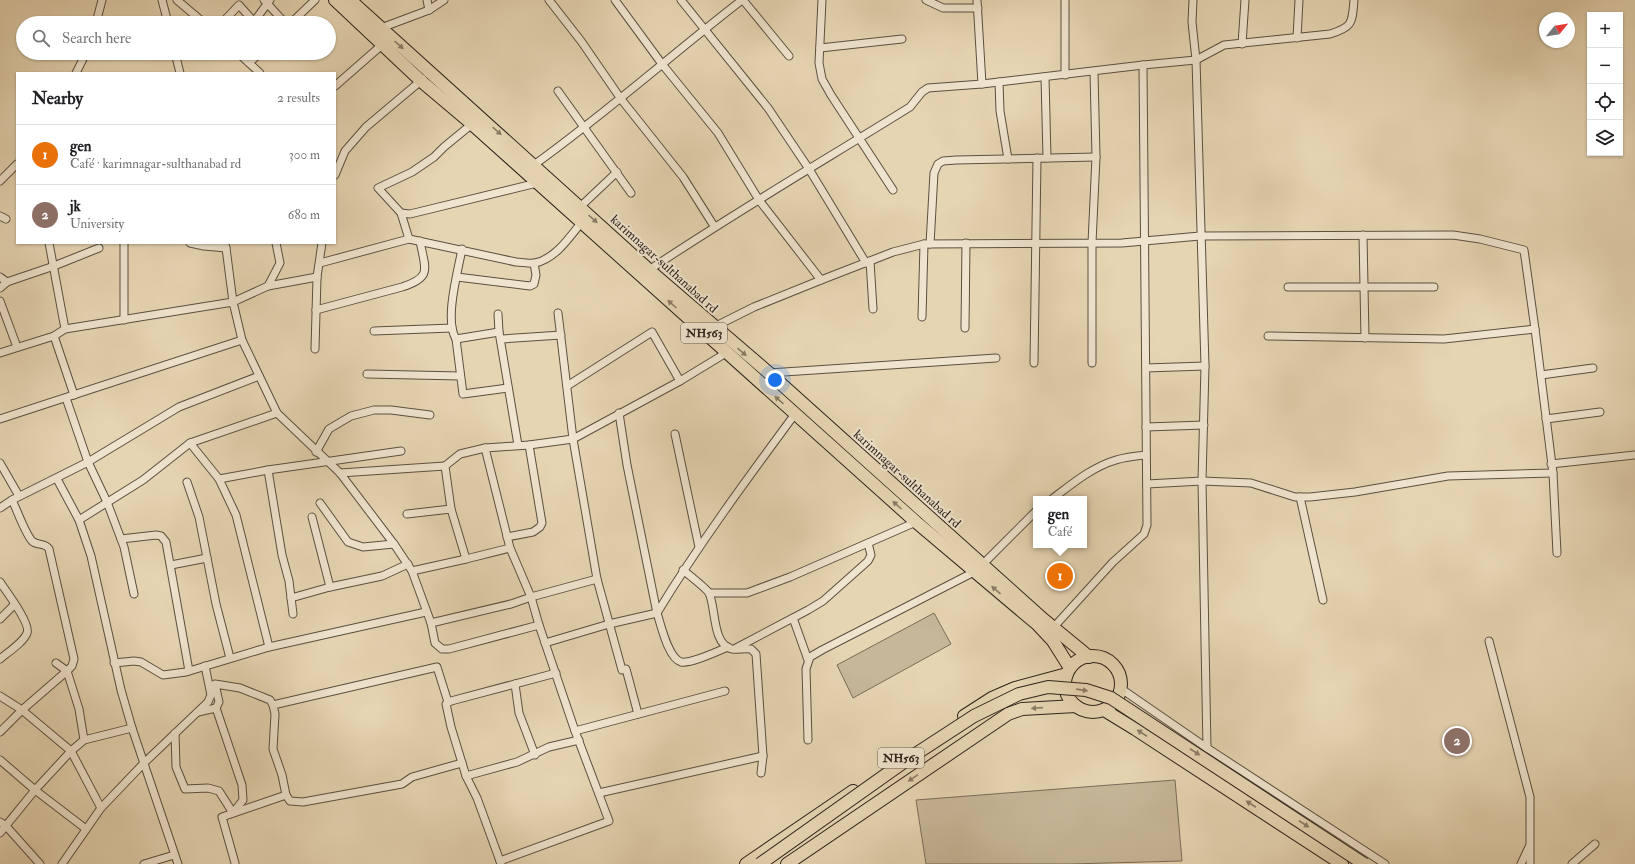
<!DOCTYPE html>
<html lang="en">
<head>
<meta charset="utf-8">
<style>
  :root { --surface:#fff; --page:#f2f2f2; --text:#202124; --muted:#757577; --line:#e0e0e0; --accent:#8f2418 }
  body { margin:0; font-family:"IM FELL Double Pica",serif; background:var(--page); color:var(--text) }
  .controls { position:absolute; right:12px; top:12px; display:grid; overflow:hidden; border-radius:0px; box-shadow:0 1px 3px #0004 }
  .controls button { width:36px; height:36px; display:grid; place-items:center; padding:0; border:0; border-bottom:1px solid var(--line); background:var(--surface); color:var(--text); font:20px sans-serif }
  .compass { position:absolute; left:1539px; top:12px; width:36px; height:36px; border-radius:50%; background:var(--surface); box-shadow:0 1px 3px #0004; rotate:60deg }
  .you { position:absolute; left:775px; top:380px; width:14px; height:14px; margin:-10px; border:3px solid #fff; border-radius:50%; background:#1a73e8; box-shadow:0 0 0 6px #1a73e833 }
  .badge { display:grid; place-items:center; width:26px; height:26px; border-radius:50%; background:var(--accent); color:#fff; font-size:13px; font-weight:700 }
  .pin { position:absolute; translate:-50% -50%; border:2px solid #fff; box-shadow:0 1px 4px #0006 }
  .popup { position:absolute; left:1033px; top:496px; width:54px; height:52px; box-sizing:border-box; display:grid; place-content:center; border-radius:0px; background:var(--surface); filter:drop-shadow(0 1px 3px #0005); font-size:13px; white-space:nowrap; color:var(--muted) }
  .popup b { font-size:15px; color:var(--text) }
  .popup::after { content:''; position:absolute; left:50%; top:100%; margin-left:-8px; border:8px solid transparent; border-top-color:var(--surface) }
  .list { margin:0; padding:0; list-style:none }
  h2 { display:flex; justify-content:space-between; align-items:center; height:52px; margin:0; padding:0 16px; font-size:17px }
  h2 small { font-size:13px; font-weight:400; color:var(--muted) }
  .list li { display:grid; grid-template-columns:26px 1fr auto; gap:12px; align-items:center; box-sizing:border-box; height:60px; padding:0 16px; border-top:1px solid var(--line) }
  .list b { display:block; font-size:15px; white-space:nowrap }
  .list p { margin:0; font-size:13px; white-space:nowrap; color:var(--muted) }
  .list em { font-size:13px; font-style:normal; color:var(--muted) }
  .icon { flex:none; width:22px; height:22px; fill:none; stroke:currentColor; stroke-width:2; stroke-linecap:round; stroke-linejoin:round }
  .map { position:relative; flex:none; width:1635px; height:864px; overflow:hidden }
  .search { position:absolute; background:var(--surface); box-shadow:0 1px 3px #0004; left:16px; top:16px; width:320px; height:44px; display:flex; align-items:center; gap:10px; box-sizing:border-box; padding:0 14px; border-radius:22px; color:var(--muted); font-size:15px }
  .panel { position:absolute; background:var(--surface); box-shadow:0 1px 3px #0004; left:16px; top:72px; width:320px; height:172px; border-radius:0px }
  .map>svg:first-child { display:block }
  .green { fill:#c6b799; stroke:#796d5a }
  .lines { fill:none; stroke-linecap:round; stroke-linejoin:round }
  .minor-casing { stroke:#5a5040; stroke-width:9 }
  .trunk-casing { stroke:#2c231a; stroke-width:14 }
  .minor { stroke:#efe4ce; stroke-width:7 }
  .trunk { stroke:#e6d5b3; stroke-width:12 }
  .trunk-bridge-casing { stroke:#2c231a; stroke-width:14; stroke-linecap:butt }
  .trunk-bridge { stroke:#e6d5b3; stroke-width:12 }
  .oneway { fill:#897c66 }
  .labels { text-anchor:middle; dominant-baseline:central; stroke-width:4; stroke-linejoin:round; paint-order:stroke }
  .shield { fill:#efe4ce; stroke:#665d50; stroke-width:1 }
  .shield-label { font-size:12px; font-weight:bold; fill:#2c231a }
  .street-label { font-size:13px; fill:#2c231a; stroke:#efe4ce }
</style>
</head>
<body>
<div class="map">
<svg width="1635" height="864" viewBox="0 0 1635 864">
  <rect width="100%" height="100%" fill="#e6d5b3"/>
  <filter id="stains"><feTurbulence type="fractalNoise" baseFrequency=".005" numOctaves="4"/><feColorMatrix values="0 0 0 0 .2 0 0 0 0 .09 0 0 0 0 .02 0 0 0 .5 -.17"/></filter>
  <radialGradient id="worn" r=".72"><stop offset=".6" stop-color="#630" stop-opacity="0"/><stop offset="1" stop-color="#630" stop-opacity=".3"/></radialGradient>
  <!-- green -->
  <g class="green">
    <path d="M 934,613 L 951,644 L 853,698 L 837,665 Z"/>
    <path d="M 1175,780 L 1182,861 L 1070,864 L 926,864 L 916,800 Z"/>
  </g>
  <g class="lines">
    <defs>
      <g id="minor">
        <path d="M 162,0 L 168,23"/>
        <path d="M 177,0 L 204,23"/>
        <path d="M 264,0 L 285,23"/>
        <path d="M 427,0 L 429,10"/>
        <path d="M 549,0 L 581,41 L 621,99 L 683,177 L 714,226"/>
        <path d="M 615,0 L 662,64 L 718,133 L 759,200 L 821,280"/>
        <path d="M 681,0 L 768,108 L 809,169 L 866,263"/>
        <path d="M 743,0 L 789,56"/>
        <path d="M 822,0 L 819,63 L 822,79 L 831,95 L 893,190"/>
        <path d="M 926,0 L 943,8 L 978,8"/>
        <path d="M 977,0 L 982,84"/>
        <path d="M 96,23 L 102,0"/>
        <path d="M 222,23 L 239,5 L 255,23"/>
        <path d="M 253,23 L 270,0"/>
        <path d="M 291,23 L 315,0"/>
        <path d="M 381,28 L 429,10 L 444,0"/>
        <path d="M 1297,38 L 1299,0"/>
        <path d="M 1242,44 L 1245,0"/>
        <path d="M 820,48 L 902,39"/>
        <path d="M 175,53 L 180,73"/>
        <path d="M 238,53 L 260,73"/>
        <path d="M 249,63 L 260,53"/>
        <path d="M 76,73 L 86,53"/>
        <path d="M 1065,75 L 1065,0"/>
        <path d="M 1045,77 L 1047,158"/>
        <path d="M 999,82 L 1000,111 L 1008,159"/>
        <path d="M 335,86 L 383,44"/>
        <path d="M 558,91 L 631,193"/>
        <path d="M 472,124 L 444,147 L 434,157 L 412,172 L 378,188 L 401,213 L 410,214 L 537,183"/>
        <path d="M 531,167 C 604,115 671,55 742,0"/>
        <path d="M 335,175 L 345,151 L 366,127 L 423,79"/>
        <path d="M 0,181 L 17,164"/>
        <path d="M 580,207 L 617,172"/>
        <path d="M 401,213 L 409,239"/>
        <path d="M 0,216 L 6,219"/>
        <path d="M 1363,235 L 1365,338"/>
        <path d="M 49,243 L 65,329"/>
        <path d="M 190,243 L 204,246 L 226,248 L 225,244"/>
        <path d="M 930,244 L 934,173 L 938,164 L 943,161 L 956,160 L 1096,157"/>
        <path d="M 226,248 L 233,302 L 268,286 L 317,277"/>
        <path d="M 870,261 L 873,309"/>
        <path d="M 320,263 L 409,239 L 516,262 C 522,262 529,264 535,263 C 555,259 569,238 581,223"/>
        <path d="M 649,270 C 734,213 823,161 910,107 L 922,92 L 928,88 L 982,84 L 1143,65"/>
        <path d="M 0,277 L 7,282"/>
        <path d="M 457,277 L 530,286 L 534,284 L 536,275 L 534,263"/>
        <path d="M 268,286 L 280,263 L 276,243"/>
        <path d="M 1288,287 L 1434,287"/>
        <path d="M 0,288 L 7,282 L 54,266 L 99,248"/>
        <path d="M 0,301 L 17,347"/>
        <path d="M 316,310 L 402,287 C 433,277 425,269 420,241"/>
        <path d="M 498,314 L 499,332 L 518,445"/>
        <path d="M 922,317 L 924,244"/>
        <path d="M 124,320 L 124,243"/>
        <path d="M 714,327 L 754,307 L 821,280 L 893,252 L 924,244 L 1122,243 L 1200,236 L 1453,235 L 1480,239 L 1524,250 L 1535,329 L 1553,473 L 1557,553"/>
        <path d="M 965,328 L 966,243"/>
        <path d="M 374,331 L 452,328"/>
        <path d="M 499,332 L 456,339 L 463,394 L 508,388"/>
        <path d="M 54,336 L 74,395"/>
        <path d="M 1268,336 L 1444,339 L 1535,329"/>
        <path d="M 456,339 C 444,320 458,271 462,249"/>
        <path d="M 502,339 L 561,335"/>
        <path d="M 315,349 L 317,277 L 322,243"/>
        <path d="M 0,353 L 54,336 L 65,329 L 233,302 L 242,340 L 277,413 L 340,473 L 394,544 L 412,571 L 431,623 L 511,604 L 531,597 L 597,579 L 573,439 L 680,381 L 726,353"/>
        <path d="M 1034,363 L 1037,158"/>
        <path d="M 1092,363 L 1092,243 L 1096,157 L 1094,72"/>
        <path d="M 1146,368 L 1205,366"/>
        <path d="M 769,373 L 996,358"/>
        <path d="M 367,374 L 460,376"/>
        <path d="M 1541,375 L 1593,368"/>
        <path d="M 567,386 L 652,332 L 680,381"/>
        <path d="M 66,398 L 88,462 L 107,502 L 124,547 L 134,594"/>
        <path d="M 619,413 L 627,465 L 657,613 C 699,544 747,479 795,414"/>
        <path d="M 0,419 L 242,340"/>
        <path d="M 1546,419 L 1600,412"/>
        <path d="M 1146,427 L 1204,425"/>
        <path d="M 675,434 L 699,547"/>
        <path d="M 190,443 L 219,479 L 268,470 L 401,451"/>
        <path d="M 316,452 L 329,429 L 351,416 L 374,410 L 391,410 L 430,415"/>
        <path d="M 0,463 L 19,496"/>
        <path d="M 1551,464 L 1635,455"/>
        <path d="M 268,470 L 282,555 L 289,581 L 293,614"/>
        <path d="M 340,473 L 445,466"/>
        <path d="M 57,479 L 79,520 L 143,480 L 190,443 L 277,413"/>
        <path d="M 219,479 L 236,515 L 269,647"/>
        <path d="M 187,482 L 199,517 L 216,604 L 230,658"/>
        <path d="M 1147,484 L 1202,481 L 1205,366 L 1196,60 L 1192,22 L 1193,0"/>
        <path d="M 1300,497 L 1323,600"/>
        <path d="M 1052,499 C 1072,484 1092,467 1116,460 C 1125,457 1136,456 1146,455"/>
        <path d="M 320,503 L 348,542 L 363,547 L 394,544"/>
        <path d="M 0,508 L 12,500 L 88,462 L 179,407 L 259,376"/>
        <path d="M 451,509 L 445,466 L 460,454 L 485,448"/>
        <path d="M 407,514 L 451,509 L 466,559 L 412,571"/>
        <path d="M 312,517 L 330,587"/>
        <path d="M 79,520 L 91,556 L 121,690 L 132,728 L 178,864"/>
        <path d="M 507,537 L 533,532 L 540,527 L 542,523 L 529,445"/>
        <path d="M 121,539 L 156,535 L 161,536 L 166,542 L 189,671"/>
        <path d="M 510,548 L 485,448 L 529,445 L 573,439 L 558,313"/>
        <path d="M 466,559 L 510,548 L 531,597 L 539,625 L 575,731 L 609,821 L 500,861 L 501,864"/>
        <path d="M 171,565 L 207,558"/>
        <path d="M 982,565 L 1036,511"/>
        <path d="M 683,570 C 689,575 706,588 709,593 C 716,607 712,645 732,649 C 738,650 745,648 751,649 L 756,654 L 763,756 L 761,773"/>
        <path d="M 597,579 L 622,670"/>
        <path d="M 0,582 C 6,591 31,624 27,633 C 24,642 7,653 0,659"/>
        <path d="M 709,593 L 747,593 L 790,577 L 916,522"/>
        <path d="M 291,598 L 330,587 L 382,576 L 408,564"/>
        <path d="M 793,618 L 808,660"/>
        <path d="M 0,619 L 14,605"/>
        <path d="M 431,623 L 435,643 L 442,649 L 449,649 L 539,625"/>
        <path d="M 1053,628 L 1113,562 L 1144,534 L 1147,525 L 1143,65 L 1196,60 L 1224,45 L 1330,34 C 1353,27 1352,23 1354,0"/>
        <path d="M 1489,641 L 1530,797 L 1530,864"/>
        <path d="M 545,643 L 609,624 L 657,613 C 661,625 668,658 681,662 C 691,664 718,651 728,647"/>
        <path d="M 736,648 L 808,610 L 823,601 L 868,561 L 871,555 L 868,543"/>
        <path d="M 56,663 L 67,671 L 79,709 L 84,740"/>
        <path d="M 114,663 L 134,661 L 141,662 L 163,675 L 186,672 L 269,647 L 426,612"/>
        <path d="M 626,669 L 638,714"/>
        <path d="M 515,684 L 519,713 L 535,755"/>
        <path d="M 1120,688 L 1207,748 L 1385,864"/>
        <path d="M 0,696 L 22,710 L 71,751 L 101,808"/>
        <path d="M 273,705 L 437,667 L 448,702"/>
        <path d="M 198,712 L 216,708 L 219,702 L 215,684 L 240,688 L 270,700 L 273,705 L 275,714 L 273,749 L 282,775 L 286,795 L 290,801 L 303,802 L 402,784 L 412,777 L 462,763"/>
        <path d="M 575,731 L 725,691"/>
        <path d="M 0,732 L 22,710 L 67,671 L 72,666 L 74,659 L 49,549 C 45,542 37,546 32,541 C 25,533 17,510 12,500"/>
        <path d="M 175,733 L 176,767 L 185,789 L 208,788 L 219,791 L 233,813 L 243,800 L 242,785 L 216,708"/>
        <path d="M 808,740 L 806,669 L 810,657 L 822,650 L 974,572"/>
        <path d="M 1207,748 L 1202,481 L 1251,483 L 1295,497 L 1310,497 L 1355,492 L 1448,476 L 1553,473"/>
        <path d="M 0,760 L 35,790 L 86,829"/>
        <path d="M 466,776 L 517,762 L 549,747 L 579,740"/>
        <path d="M 599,793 L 763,756"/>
        <path d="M 0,822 L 6,826 L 40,864"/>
        <path d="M 0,833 L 35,790 L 71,751 L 84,740 L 132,728"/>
        <path d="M 500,861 L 477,798 L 466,776 L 451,727 L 446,704 L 451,701 L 556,673"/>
        <path d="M 235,863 L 222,817 L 286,795"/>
        <path d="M 62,864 L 101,808 L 144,763 L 208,702 L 211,695 L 205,666"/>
        <path d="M 144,864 L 174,855"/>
        <path d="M 1521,864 L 1529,847"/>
        <path d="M 1572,864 L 1595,844"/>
      </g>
      <g id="trunk">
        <path d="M 335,0 L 421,81 L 472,124 L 916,522 L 1037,624 L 1053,641 L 1070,668"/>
        <path d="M 350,0 L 649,270 L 769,373 L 1044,620 L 1089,657"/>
        <circle cx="1093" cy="684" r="28"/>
        <path d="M 1104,710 L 1135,729 L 1342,864"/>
        <path d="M 964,716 L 992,698 L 1015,688 L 1067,674"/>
        <path d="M 746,864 L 853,791"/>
        <path d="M 787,864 L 1008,714 L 1022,709 L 1076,706"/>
      </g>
    </defs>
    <!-- minor casing -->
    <use href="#minor" class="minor-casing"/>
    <!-- trunk casing -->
    <use href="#trunk" class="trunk-casing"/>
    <!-- minor -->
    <use href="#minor" class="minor"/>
    <!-- trunk -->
    <use href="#trunk" class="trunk"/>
    <defs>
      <path id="trunk-bridge" d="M 760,864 L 908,759 L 974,716 L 1019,694 L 1048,687 L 1086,690 L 1111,698 L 1364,864"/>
    </defs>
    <!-- trunk-bridge casing -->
    <use href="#trunk-bridge" class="trunk-bridge-casing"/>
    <!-- trunk-bridge -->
    <use href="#trunk-bridge" class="trunk-bridge"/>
  </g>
  <!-- one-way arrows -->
  <defs><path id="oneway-solid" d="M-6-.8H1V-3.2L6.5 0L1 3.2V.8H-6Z"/></defs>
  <g class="oneway">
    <use href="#oneway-solid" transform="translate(399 45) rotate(42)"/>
    <use href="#oneway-solid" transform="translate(497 131) rotate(42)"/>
    <use href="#oneway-solid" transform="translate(593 219) rotate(42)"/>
    <use href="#oneway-solid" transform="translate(672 304) rotate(-138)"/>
    <use href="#oneway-solid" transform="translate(742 352) rotate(41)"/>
    <use href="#oneway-solid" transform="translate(779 400) rotate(-139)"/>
    <use href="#oneway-solid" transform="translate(897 505) rotate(-138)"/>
    <use href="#oneway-solid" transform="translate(996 590) rotate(-140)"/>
    <use href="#oneway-solid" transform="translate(1082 690) rotate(8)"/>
    <use href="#oneway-solid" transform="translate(1037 708) rotate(176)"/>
    <use href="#oneway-solid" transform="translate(1142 733) rotate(-147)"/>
    <use href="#oneway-solid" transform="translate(1195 752) rotate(33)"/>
    <use href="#oneway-solid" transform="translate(913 778) rotate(146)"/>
    <use href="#oneway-solid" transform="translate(1251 804) rotate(-147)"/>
    <use href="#oneway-solid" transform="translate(1304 824) rotate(33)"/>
  </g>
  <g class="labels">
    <!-- shield labels -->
    <g class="shield">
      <rect x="681" y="323" width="46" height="20" rx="3"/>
      <rect x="878" y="748" width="46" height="20" rx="3"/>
    </g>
    <g class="shield-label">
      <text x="704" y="333">NH563</text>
      <text x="901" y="758">NH563</text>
    </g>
    <!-- street labels -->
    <g class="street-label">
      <text transform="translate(664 264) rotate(42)">karimnagar-sulthanabad rd</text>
      <text transform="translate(907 479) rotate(42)">karimnagar-sulthanabad rd</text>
    </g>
  </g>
  <rect width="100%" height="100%" filter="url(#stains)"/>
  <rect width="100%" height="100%" fill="url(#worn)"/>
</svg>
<div class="controls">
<button>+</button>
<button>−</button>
<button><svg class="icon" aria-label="locate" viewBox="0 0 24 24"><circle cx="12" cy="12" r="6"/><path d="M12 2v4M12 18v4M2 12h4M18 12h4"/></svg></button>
<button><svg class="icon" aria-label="layers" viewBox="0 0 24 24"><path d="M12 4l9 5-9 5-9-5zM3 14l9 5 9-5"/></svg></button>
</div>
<svg class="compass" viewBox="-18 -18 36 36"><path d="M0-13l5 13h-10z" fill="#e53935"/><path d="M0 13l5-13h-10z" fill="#757577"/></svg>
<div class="you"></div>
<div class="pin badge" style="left:1060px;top:576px;background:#e8710a">1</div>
<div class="popup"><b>gen</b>Café</div>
<div class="pin badge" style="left:1457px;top:741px;background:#8d6e63">2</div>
<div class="search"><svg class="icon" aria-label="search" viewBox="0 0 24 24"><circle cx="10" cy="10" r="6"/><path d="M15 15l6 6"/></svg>Search here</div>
<section class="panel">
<h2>Nearby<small>2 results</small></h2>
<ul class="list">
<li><span class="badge" style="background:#e8710a">1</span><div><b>gen</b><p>Café · karimnagar-sulthanabad rd</p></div><em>300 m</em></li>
<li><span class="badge" style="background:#8d6e63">2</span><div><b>jk</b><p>University</p></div><em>680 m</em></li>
</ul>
</section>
</div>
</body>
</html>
